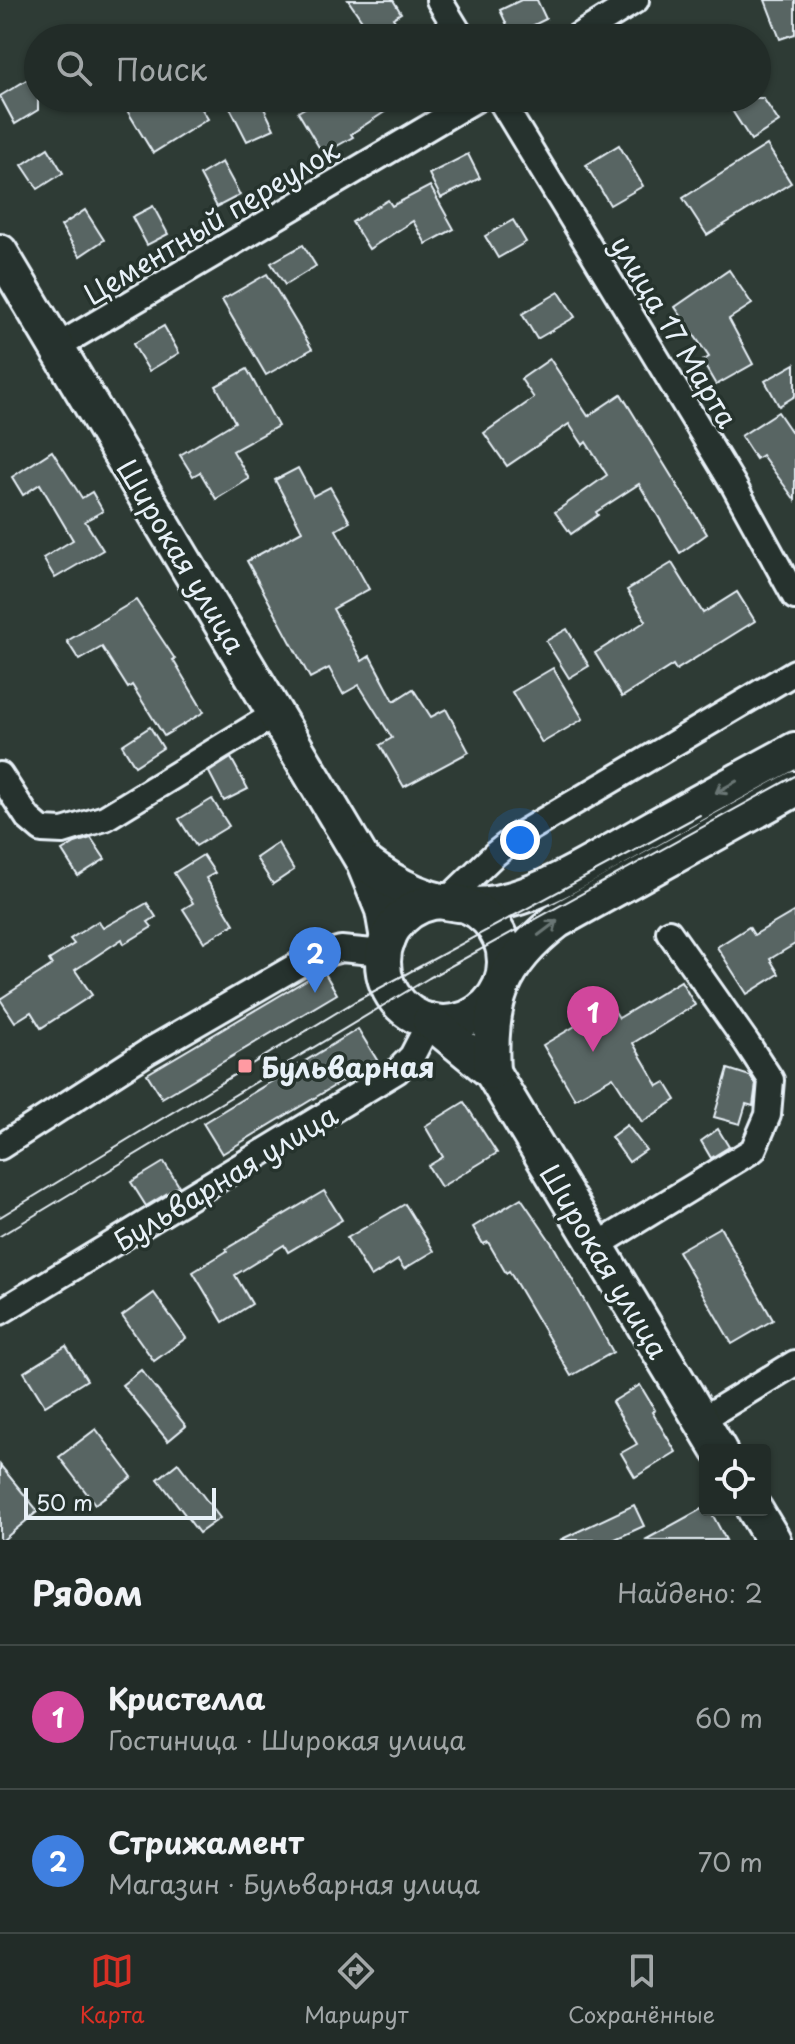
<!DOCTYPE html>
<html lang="ru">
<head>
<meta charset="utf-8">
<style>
  :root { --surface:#222c28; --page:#2e3834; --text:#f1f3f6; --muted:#a2a7a8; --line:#3f4845; --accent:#d93025 }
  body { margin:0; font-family:"Playpen Sans",sans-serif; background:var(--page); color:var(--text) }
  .controls { position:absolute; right:24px; bottom:24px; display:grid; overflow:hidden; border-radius:8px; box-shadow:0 2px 6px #0004 }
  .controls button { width:72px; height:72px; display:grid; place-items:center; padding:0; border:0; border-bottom:2px solid var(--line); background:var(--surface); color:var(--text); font:40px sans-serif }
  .scale { position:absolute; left:24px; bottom:20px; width:192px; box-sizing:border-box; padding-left:8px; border:4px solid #e8f1f8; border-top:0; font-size:22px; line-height:28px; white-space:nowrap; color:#e8f1f8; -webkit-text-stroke:6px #26332d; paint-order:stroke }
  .you { position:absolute; left:520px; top:840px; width:28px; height:28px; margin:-20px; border:6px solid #fff; border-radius:50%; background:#1a73e8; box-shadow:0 0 0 12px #1a73e833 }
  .badge { display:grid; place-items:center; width:52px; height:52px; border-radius:50%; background:var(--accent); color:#fff; font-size:26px; font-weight:700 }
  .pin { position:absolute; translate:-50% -66px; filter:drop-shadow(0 2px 4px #0008) }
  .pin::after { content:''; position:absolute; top:42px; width:28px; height:24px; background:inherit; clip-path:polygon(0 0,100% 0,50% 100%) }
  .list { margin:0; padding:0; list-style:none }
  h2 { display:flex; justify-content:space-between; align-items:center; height:104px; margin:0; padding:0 32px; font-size:34px }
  h2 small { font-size:26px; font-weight:400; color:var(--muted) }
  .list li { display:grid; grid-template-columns:52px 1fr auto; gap:24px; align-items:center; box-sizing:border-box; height:144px; padding:0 32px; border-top:2px solid var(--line) }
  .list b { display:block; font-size:30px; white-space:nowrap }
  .list p { margin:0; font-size:26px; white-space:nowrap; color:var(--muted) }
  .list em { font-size:26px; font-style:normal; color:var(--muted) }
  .icon { flex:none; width:44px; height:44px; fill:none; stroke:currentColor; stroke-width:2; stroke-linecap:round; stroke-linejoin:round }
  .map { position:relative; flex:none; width:795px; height:1540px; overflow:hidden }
  .search { position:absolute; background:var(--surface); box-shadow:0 2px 6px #0004; left:24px; right:24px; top:24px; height:88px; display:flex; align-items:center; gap:20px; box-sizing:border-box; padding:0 28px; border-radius:44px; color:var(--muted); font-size:30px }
  .sheet { height:392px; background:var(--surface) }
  nav { display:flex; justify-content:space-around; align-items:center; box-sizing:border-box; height:112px; border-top:2px solid var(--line); background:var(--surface); font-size:22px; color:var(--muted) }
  nav a { display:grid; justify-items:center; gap:4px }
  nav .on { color:var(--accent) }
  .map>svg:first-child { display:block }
  .building { fill:#596563; stroke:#e8f1f8; stroke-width:2 }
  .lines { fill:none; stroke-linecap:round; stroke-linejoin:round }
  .street-casing { stroke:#e8f1f8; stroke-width:30 }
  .secondary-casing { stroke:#e8f1f8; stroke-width:40 }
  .street { stroke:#26332d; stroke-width:24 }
  .secondary { stroke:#26332d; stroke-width:34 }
  .tram { stroke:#e8f1f8; stroke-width:2 }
  .oneway { stroke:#6a7674 }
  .poi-dot { fill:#ff9aa2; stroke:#26332d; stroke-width:3 }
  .labels { text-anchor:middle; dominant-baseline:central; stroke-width:7; stroke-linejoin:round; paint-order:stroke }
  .street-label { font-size:28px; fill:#e8f1f8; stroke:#26332d }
  .poi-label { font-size:28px; font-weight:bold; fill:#e8f1f8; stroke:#26332d; text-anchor:start }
</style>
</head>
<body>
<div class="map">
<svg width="795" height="1540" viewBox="0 0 795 1540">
  <rect width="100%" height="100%" fill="#2e3b35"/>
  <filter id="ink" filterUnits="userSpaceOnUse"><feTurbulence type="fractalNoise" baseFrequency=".0125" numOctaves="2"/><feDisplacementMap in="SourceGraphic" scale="16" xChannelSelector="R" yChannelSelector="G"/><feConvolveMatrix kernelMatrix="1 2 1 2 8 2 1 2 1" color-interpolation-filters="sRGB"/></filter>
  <g filter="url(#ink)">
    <!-- building -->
    <g class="building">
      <path d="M 348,0 L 393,0 L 401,13 L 393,18 L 406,38 L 374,38 Z"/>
      <path d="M 521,0 L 537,0 L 546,19 L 512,36 L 500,10 Z"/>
      <path d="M 765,0 L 795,0 L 795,34 L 780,39 Z"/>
      <path d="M 38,73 L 38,110 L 15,124 L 0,96 Z"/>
      <path d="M 150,98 L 195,98 L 208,119 L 153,153 L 128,112 Z"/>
      <path d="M 225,98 L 259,98 L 274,129 L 247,141 Z"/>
      <path d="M 322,98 L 406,98 L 351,134 L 353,137 L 323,154 L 298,112 Z"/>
      <path d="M 724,98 L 763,98 L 779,122 L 751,140 Z"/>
      <path d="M 619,145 L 643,186 L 610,205 L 586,165 Z"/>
      <path d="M 767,145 L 791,183 L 707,235 L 683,198 Z"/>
      <path d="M 48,148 L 63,173 L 38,189 L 22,165 Z"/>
      <path d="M 468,154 L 480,178 L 441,198 L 429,174 Z"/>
      <path d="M 222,162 L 240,195 L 217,207 L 200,175 Z"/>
      <path d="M 430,186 L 454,229 L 426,244 L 413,221 L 369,249 L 352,222 L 388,200 L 392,206 Z"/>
      <path d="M 153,206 L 168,234 L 147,245 L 132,217 Z"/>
      <path d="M 85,210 L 104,240 L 80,256 L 61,226 Z"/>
      <path d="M 513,220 L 526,242 L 498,258 L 485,236 Z"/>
      <path d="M 303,245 L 316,266 L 285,285 L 271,263 Z"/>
      <path d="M 729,270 L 752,304 L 729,319 L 753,364 L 716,385 L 702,361 L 709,357 L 675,307 Z"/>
      <path d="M 267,274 L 312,349 L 266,375 L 222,300 Z"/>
      <path d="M 559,292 L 575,317 L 537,339 L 522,314 Z"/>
      <path d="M 164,326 L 179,353 L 149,371 L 133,344 Z"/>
      <path d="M 550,359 L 588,416 L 621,394 L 707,534 L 680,553 L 639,484 L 596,512 L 598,515 L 571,534 L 555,512 L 607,475 L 586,442 L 583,445 L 569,424 L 507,466 L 484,433 L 534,398 L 521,379 Z"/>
      <path d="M 795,364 L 795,396 L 779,406 L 765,381 Z"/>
      <path d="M 247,369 L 278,426 L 233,451 L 249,479 L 216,499 L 200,472 L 193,476 L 180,455 L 235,422 L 216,386 Z"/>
      <path d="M 778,412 L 795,437 L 795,500 L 762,455 L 756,459 L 741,436 Z"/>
      <path d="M 52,451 L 82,498 L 92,492 L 103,511 L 85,521 L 103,550 L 55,578 L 43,558 L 73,540 L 40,484 L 23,495 L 12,477 Z"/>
      <path d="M 298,468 L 313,496 L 330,487 L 350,522 L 336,530 L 369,589 L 333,609 L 362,661 L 370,656 L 394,701 L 413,689 L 431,717 L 446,709 L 469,752 L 404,787 L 380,745 L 392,738 L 359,685 L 343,694 L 329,668 L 310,678 L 247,561 L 302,531 L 275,480 Z"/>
      <path d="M 672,563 L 703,613 L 737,592 L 755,621 L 676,670 L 673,665 L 622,697 L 595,653 L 646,621 L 627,590 Z"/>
      <path d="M 136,600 L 175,659 L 173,660 L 204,712 L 164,736 L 132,685 L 128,688 L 102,647 L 79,660 L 67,641 Z"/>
      <path d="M 567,629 L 589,666 L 569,678 L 546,641 Z"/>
      <path d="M 553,668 L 583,719 L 542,743 L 512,692 Z"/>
      <path d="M 150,727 L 163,748 L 135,766 L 122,745 Z"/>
      <path d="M 231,758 L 248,789 L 224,801 L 209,772 Z"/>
      <path d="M 212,799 L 229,826 L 196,846 L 179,819 Z"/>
      <path d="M 91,838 L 105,859 L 78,876 L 62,851 L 75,843 Z"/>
      <path d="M 278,843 L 294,870 L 273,884 L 256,858 Z"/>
      <path d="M 203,855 L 215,873 L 206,878 L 234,924 L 204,942 L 183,909 L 193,903 L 174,873 Z"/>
      <path d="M 147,903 L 156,917 L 148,922 L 152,927 L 124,944 L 122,939 L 75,970 L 92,995 L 41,1028 L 31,1012 L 15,1022 L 0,999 L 52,965 L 49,960 L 74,944 L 70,939 L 98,921 L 103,928 Z"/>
      <path d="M 795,911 L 795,944 L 770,959 L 779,974 L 747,994 L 717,947 L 749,927 L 754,935 Z"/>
      <path d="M 323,970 L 337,994 L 162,1098 L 147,1074 Z"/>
      <path d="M 681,981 L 695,1005 L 633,1043 L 658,1086 L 665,1082 L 676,1100 L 642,1122 L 613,1077 L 575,1099 L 543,1045 L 611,1005 L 619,1018 Z"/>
      <path d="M 358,1029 L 377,1060 L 222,1154 L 203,1123 Z"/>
      <path d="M 728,1069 L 750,1076 L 756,1084 L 753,1106 L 746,1104 L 740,1124 L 714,1117 Z"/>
      <path d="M 464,1102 L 497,1153 L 441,1187 L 428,1166 L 443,1157 L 425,1126 Z"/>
      <path d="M 627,1125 L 646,1150 L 629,1162 L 611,1137 Z"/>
      <path d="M 718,1129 L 729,1147 L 711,1158 L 701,1141 Z"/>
      <path d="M 164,1162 L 179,1186 L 146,1206 L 131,1182 Z"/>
      <path d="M 324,1191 L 342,1220 L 288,1252 L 284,1245 L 235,1275 L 252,1304 L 223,1322 L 193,1272 L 227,1251 L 226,1249 Z"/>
      <path d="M 521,1198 L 553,1245 L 613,1352 L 571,1376 L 509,1271 L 506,1273 L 488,1242 L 483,1244 L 473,1227 Z"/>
      <path d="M 405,1204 L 434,1251 L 404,1269 L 398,1260 L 371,1277 L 347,1238 Z"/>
      <path d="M 720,1227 L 773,1320 L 732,1344 L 678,1251 Z"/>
      <path d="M 154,1293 L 186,1338 L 154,1361 L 122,1316 Z"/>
      <path d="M 66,1346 L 87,1380 L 45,1406 L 24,1372 Z"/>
      <path d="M 141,1370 L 186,1426 L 168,1441 L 122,1385 Z"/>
      <path d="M 640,1385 L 655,1410 L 652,1412 L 676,1452 L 635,1477 L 621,1453 L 637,1444 L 612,1402 Z"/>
      <path d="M 96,1429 L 132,1477 L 95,1504 L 59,1457 Z"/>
      <path d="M 178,1463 L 220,1518 L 199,1533 L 158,1479 Z"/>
      <path d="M 0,1465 L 38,1511 L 3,1540 L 0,1540 Z"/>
      <path d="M 634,1505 L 644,1526 L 613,1540 L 560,1540 Z"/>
      <path d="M 705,1507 L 705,1510 L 710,1510 L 726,1540 L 645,1540 Z"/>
    </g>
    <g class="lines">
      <defs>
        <g id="street">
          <path d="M 439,0 L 462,38"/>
          <path d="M 575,38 L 636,0"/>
          <path d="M 499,98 L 733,484 L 795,597"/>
          <path d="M 58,346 L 478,98"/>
          <path d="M 0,775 L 28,818 L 42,830 L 63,831 L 105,818 L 275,714"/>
          <path d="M 446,901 L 495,854 L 519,835 L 795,672"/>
          <path d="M 0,1147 L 149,1051 L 310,958 L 341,949 L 384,953"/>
          <path d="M 596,1246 L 753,1150 L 768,1115 L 771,1080 L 747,1043 L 669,932"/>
          <path d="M 0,1312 L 397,1071 L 412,1056 L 430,1021"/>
          <path d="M 701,1420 L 795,1363"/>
        </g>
        <g id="secondary">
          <path d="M 0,252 L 363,861 L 383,910 L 388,939"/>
          <path d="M 363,861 C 396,886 431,905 474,905 C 530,905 597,859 646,832 C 695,804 745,777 795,750"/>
          <circle cx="444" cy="962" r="61"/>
          <path d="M 430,1021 L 492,1072 L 719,1450"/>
          <path d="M 492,1072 C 488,1002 500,965 557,921 L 795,789"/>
          <path d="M 755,1510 L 773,1540"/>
        </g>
      </defs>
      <!-- street casing -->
      <use href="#street" class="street-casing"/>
      <!-- secondary casing -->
      <use href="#secondary" class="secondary-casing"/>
      <!-- street -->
      <use href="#street" class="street"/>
      <!-- secondary -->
      <use href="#secondary" class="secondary"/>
      <!-- tram -->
      <g class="tram">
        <path d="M 0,1217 L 354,1002 L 700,815"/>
        <path d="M 0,1236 L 429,978 L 795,776"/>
      </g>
    </g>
    <!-- one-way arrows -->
    <defs><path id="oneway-shaft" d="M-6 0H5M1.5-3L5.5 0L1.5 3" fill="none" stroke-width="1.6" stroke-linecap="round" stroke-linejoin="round" transform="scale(2)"/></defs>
    <g class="oneway">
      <use href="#oneway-shaft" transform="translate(726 787) rotate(151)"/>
      <use href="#oneway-shaft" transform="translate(548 928) rotate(-37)"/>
    </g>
  </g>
  <!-- markers -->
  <rect class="poi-dot" x="237" y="1058" width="16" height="16" rx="4"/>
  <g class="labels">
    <!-- street labels -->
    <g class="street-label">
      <text transform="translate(211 221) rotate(-31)">Цементный переулок</text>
      <text transform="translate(675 331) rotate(59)">улица 17 Марта</text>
      <text transform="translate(182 556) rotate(59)">Широкая улица</text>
      <text transform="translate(225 1177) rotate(-31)">Бульварная улица</text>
      <text transform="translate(605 1261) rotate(59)">Широкая улица</text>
    </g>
    <!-- poi labels -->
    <g class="poi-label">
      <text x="261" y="1066">Бульварная</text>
    </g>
  </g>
</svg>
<div class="controls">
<button><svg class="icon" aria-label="locate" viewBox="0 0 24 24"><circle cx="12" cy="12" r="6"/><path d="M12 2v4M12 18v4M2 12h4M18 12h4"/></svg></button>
</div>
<div class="scale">50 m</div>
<div class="you"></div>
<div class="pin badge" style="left:593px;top:1052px;background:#d1479c">1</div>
<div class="pin badge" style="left:315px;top:993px;background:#3f7fe0">2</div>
<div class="search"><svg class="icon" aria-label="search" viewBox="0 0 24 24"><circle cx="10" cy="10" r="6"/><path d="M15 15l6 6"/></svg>Поиск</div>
</div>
<section class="sheet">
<h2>Рядом<small>Найдено: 2</small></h2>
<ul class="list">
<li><span class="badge" style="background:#d1479c">1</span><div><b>Кристелла</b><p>Гостиница · Широкая улица</p></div><em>60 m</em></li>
<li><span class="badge" style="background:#3f7fe0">2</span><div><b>Стрижамент</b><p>Магазин · Бульварная улица</p></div><em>70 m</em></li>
</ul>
</section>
<nav>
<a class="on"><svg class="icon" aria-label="map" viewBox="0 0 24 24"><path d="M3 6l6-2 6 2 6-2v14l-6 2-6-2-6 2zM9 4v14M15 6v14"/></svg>Карта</a>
<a><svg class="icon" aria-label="directions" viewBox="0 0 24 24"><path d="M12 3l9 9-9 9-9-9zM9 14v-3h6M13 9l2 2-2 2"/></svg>Маршрут</a>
<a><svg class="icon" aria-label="saved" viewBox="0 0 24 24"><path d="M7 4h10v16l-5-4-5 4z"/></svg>Сохранённые</a>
</nav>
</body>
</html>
